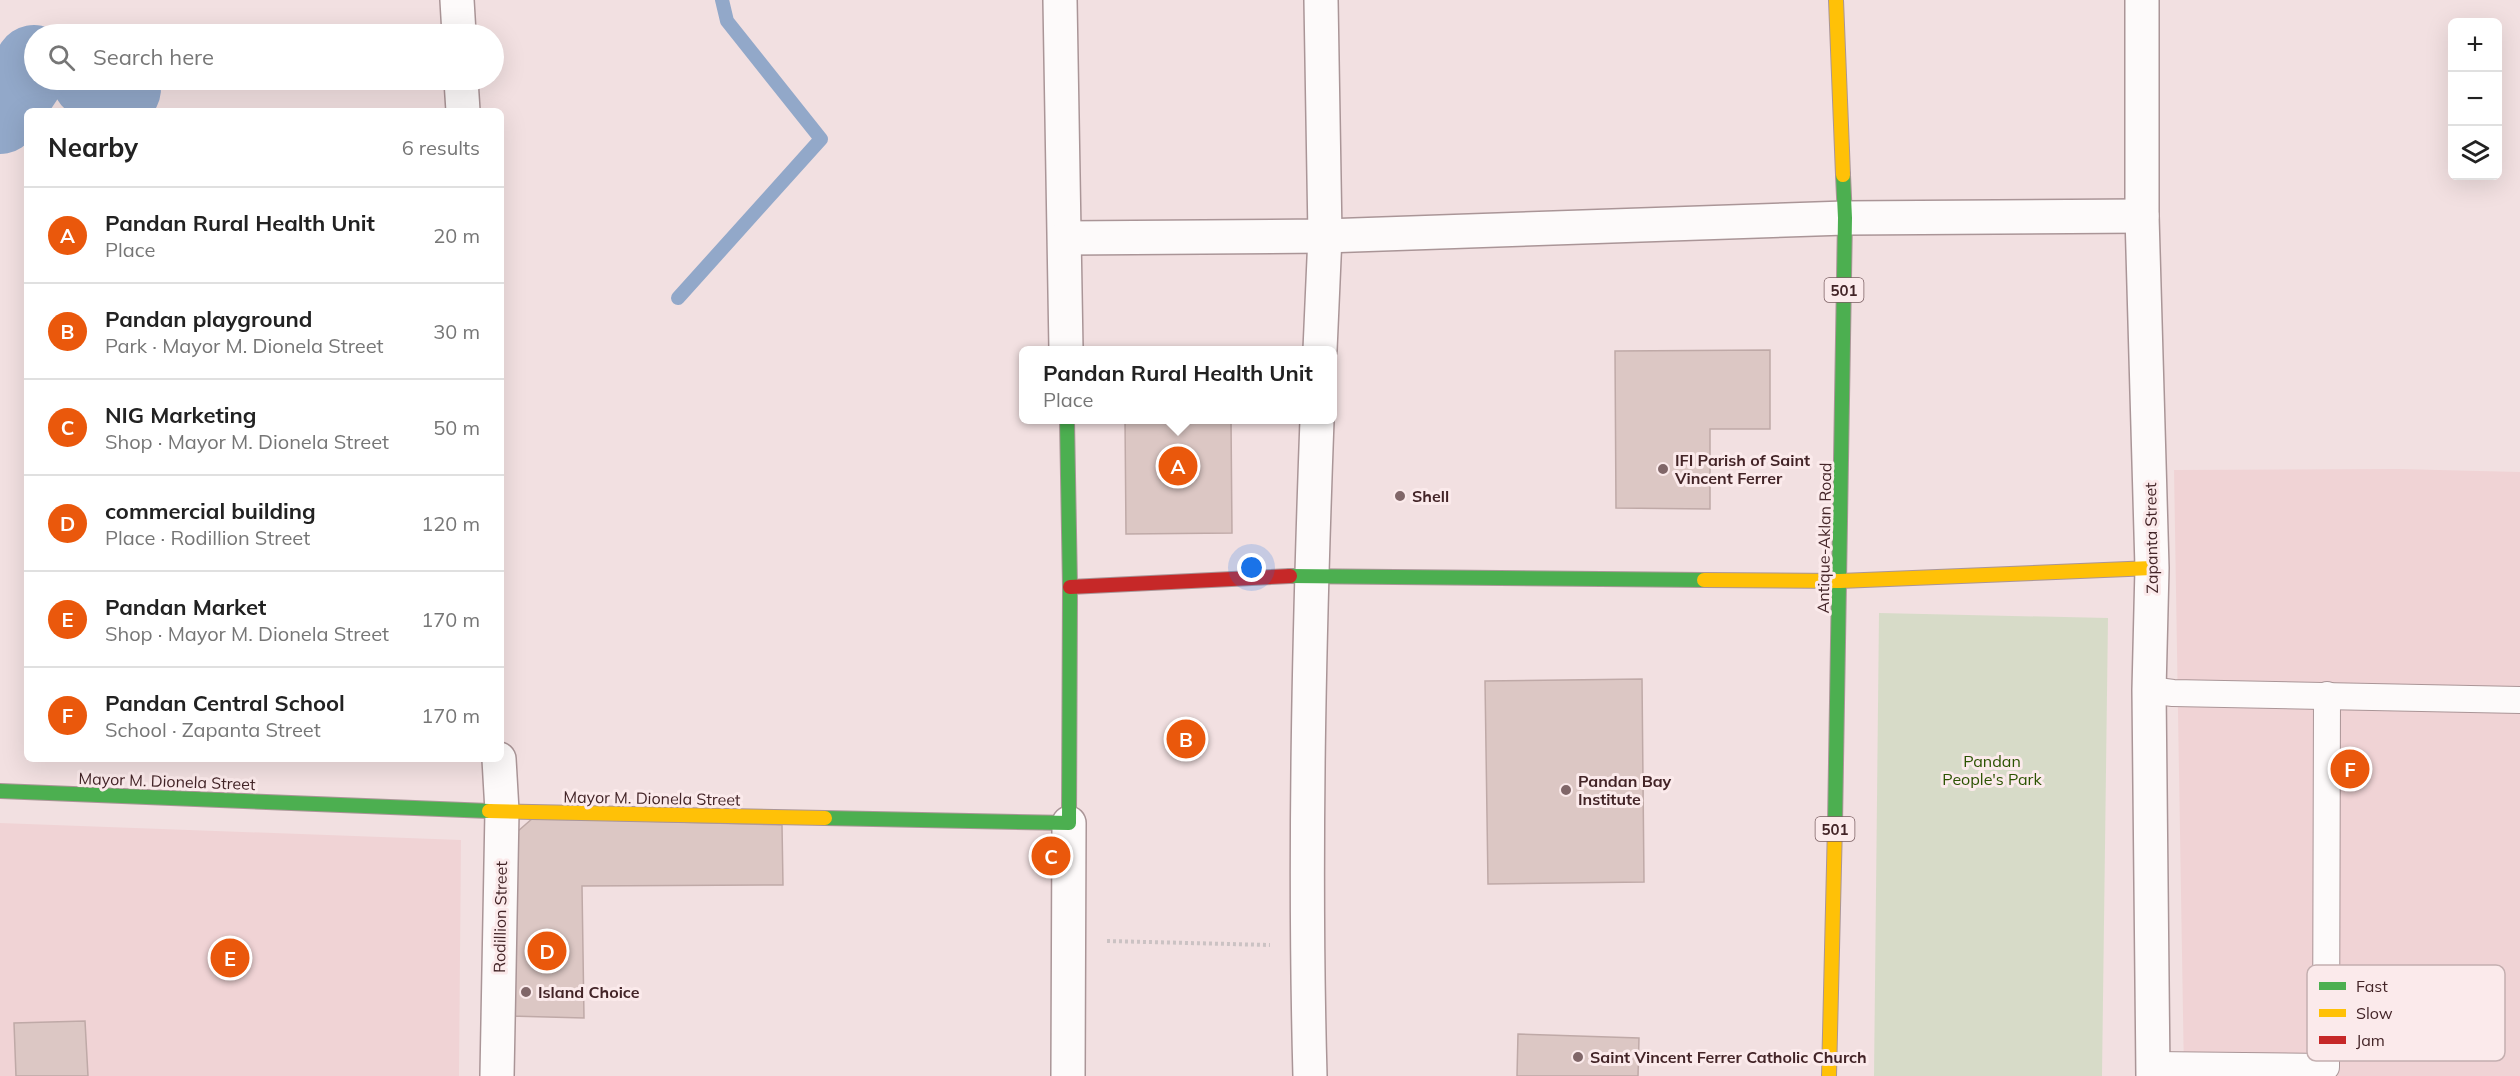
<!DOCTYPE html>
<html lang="en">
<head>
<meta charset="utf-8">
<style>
  :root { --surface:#fff; --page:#f6f6f6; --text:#222; --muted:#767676; --line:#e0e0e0; --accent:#ea580c }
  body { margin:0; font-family:Mulish,sans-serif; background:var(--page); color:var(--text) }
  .controls { position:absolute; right:18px; top:18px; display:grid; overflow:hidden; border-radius:9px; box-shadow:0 6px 24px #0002 }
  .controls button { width:54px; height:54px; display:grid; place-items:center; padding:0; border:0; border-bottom:2px solid var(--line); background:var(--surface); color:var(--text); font:30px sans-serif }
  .you { position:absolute; left:1252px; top:568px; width:21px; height:21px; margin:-15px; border:4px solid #fff; border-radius:50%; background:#1a73e8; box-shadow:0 0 0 9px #1a73e833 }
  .badge { display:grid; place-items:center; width:39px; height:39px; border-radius:50%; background:var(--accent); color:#fff; font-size:20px; font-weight:700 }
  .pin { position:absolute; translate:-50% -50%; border:3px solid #fff; box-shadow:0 2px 6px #0006 }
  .popup { position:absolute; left:1019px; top:346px; width:318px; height:78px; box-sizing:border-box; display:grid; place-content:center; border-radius:9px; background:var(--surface); filter:drop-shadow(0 2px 4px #0005); font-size:20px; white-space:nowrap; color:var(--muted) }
  .popup b { font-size:22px; color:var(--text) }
  .popup::after { content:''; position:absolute; left:50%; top:100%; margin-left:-12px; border:12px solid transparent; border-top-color:var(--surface) }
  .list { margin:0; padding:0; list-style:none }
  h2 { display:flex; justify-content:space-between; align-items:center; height:78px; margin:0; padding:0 24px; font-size:26px }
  h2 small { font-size:20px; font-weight:400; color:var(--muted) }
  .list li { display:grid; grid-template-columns:39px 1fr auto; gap:18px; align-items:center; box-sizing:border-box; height:96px; padding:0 24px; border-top:2px solid var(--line) }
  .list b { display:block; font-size:22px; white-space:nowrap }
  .list p { margin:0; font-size:20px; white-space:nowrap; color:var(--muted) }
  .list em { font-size:20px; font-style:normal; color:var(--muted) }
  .icon { flex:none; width:33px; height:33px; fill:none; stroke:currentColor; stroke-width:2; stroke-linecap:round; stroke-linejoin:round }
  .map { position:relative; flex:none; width:2520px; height:1076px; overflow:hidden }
  .search { position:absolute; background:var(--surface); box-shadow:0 6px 24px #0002; left:24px; top:24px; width:480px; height:66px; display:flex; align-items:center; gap:15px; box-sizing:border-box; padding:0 21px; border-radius:33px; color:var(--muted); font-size:22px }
  .panel { position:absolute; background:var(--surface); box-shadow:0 6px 24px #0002; left:24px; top:108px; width:480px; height:654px; border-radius:9px }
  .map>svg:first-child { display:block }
  .built { fill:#f0d3d5 }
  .green { fill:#d7dbc8 }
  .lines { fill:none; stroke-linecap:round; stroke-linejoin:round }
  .stream { stroke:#92a8c9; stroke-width:14 }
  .river { stroke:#92a8c9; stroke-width:78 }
  .building { fill:#dcc7c4; stroke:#bfa9a7; stroke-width:1.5 }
  .lane-casing { stroke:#aa9597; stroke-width:28 }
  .street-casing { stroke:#aa9597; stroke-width:36 }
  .fast-casing { stroke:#aa9597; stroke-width:16 }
  .slow-casing { stroke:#aa9597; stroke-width:16 }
  .jam-casing { stroke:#aa9597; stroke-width:16 }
  .path { stroke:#cbc2c3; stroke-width:4; stroke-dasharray:3 3; stroke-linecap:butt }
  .lane { stroke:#fdfafa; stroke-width:26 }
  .street { stroke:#fdfafa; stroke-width:33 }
  .fast { stroke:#4caf50; stroke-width:14 }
  .slow { stroke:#ffc107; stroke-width:14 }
  .jam { stroke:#c62828; stroke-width:14 }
  .poi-dot { fill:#806668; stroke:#fbeaeb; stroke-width:2 }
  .labels { text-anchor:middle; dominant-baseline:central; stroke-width:6; stroke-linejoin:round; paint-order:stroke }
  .shield { fill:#fbeaeb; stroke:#7a5f62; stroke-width:1.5 }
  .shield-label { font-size:15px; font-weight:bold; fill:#432427 }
  .poi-label { font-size:16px; font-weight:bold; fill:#432427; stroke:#fbeaeb; text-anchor:start }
  .street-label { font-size:16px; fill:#432427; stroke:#fbeaeb }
  .park-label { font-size:16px; fill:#2b5200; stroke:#fbeaeb }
  .key { fill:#fbeaeb; stroke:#c4afb0; stroke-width:1.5 }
  .key-label { font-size:16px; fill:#432427 }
</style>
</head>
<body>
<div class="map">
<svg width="2520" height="1076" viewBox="0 0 2520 1076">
  <rect width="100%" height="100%" fill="#f2e0e1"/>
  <!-- built -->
  <g class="built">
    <path d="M 2398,469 L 2520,472 L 2520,1076 L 2184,1076 L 2174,470 Z"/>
    <path d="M 0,823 L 461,840 L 459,1076 L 0,1076 Z"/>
  </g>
  <!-- green -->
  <path class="green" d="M 1879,613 L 2108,618 L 2102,1076 L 1874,1076 Z"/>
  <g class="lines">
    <!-- stream -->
    <g class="stream">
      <path d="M 122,89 L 133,111"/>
      <path d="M 678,298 L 821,139 L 727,21 L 722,0"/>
    </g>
    <!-- river -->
    <g class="river">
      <path d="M 91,80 L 122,89"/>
      <path d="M 0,115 L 34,64"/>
    </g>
  </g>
  <!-- building -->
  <g class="building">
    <path d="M 1770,350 L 1770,429 L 1710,429 L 1710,509 L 1616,508 L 1615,351 Z"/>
    <path d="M 1125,420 L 1231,420 L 1232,533 L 1126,534 Z"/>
    <path d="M 1642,679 L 1644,882 L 1488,884 L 1485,681 Z"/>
    <path d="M 533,818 L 782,825 L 783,885 L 582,886 L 584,1018 L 510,1016 L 510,838 Z"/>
    <path d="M 85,1021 L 88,1076 L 16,1076 L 14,1023 Z"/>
    <path d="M 1518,1034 L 1639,1038 L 1638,1076 L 1517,1076 Z"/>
  </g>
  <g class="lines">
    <defs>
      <g id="lane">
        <path d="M 2149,690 L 2173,693 L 2520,700"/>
        <path d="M 2154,1065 L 2326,1067 L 2327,695"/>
      </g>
      <g id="street">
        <path d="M 457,0 L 459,34"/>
        <path d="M 1060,0 L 1066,350"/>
        <path d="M 2142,0 L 2142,216 L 2152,568 L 2149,690 L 2153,1076"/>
        <path d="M 461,80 L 463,111"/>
        <path d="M 1065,238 L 1325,236 L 1845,218 L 2142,216"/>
        <path d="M 1320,350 L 1325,236 L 1321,0"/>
        <path d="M 497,1076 L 502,811 L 499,759"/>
        <path d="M 1068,1076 L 1069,823"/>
        <path d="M 1310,1076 C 1304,857 1309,638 1317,420"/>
      </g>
      <g id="fast">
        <path d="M 1290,576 L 1704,580"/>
        <path d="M 0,791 L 489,811"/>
        <path d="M 825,818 L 1069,823 L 1070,587 L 1067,420"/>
        <path d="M 1835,824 L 1845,218 L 1843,175"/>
      </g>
      <g id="slow">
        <path d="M 1836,0 L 1843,175"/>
        <path d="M 1704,580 L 1840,581 L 2152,568"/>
        <path d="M 489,811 L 825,818"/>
        <path d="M 1829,1076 L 1835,824"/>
      </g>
      <path id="jam" d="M 1070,587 L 1290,576"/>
    </defs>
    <!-- lane casing -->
    <use href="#lane" class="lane-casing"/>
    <!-- street casing -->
    <use href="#street" class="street-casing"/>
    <!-- fast casing -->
    <use href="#fast" class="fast-casing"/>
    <!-- slow casing -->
    <use href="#slow" class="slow-casing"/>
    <!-- jam casing -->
    <use href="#jam" class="jam-casing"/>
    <!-- path -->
    <path class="path" d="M 1107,941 L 1270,945"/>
    <!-- lane -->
    <use href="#lane" class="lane"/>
    <!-- street -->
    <use href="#street" class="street"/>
    <!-- fast -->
    <use href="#fast" class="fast"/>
    <!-- slow -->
    <use href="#slow" class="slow"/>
    <!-- jam -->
    <use href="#jam" class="jam"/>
  </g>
  <!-- markers -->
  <g class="poi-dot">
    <circle cx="1663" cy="469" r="6"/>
    <circle cx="1400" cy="496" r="6"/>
    <circle cx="1566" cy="790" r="6"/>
    <circle cx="526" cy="992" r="6"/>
    <circle cx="1578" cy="1057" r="6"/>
  </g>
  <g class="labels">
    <!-- shield labels -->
    <g class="shield">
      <rect x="1824.5" y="278" width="39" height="24" rx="4.5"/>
      <rect x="1815.5" y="817" width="39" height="24" rx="4.5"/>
    </g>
    <g class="shield-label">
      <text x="1844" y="290">501</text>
      <text x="1835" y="829">501</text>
    </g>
    <!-- poi labels -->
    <g class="poi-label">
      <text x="1675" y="460">IFI Parish of Saint<tspan x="1675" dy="18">Vincent Ferrer</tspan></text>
      <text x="1412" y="496">Shell</text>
      <text x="1578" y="781">Pandan Bay<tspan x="1578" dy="18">Institute</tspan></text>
      <text x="538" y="992">Island Choice</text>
      <text x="1590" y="1057">Saint Vincent Ferrer Catholic Church</text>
    </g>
    <!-- street labels -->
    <g class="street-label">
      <text transform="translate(1824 538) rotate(-89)">Antique-Aklan Road</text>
      <text transform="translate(2151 538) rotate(-91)">Zapanta Street</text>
      <text transform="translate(167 781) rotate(2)">Mayor M. Dionela Street</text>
      <text transform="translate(652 798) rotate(1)">Mayor M. Dionela Street</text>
      <text transform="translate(500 917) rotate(-89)">Rodillion Street</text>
    </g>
    <!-- park labels -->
    <g class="park-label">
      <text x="1992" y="761">Pandan<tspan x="1992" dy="18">People's Park</tspan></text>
    </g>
  </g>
  <!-- legend -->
  <rect x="2307" y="965" width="198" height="96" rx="9" class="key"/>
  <rect x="2319" y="982" width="27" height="8" fill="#4caf50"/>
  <rect x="2319" y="1009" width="27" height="8" fill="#ffc107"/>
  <rect x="2319" y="1036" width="27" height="8" fill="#c62828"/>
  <g class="key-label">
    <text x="2356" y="992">Fast</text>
    <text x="2356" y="1019">Slow</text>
    <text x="2356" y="1046">Jam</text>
  </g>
</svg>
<div class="controls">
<button>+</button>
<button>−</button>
<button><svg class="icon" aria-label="layers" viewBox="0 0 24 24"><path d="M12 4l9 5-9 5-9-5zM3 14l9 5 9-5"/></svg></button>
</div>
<div class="you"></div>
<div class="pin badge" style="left:1178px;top:466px">A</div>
<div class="popup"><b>Pandan Rural Health Unit</b>Place</div>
<div class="pin badge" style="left:1186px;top:739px">B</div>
<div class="pin badge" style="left:1051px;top:856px">C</div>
<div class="pin badge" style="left:547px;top:951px">D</div>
<div class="pin badge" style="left:230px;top:958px">E</div>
<div class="pin badge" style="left:2350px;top:769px">F</div>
<div class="search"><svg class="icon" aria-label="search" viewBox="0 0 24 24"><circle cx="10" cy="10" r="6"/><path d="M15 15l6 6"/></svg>Search here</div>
<section class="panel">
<h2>Nearby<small>6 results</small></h2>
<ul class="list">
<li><span class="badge">A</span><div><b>Pandan Rural Health Unit</b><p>Place</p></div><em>20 m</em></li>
<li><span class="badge">B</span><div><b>Pandan playground</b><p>Park · Mayor M. Dionela Street</p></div><em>30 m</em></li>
<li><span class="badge">C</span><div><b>NIG Marketing</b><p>Shop · Mayor M. Dionela Street</p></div><em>50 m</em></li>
<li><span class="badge">D</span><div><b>commercial building</b><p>Place · Rodillion Street</p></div><em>120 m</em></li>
<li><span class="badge">E</span><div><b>Pandan Market</b><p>Shop · Mayor M. Dionela Street</p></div><em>170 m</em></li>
<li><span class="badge">F</span><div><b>Pandan Central School</b><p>School · Zapanta Street</p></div><em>170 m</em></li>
</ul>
</section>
</div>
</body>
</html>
